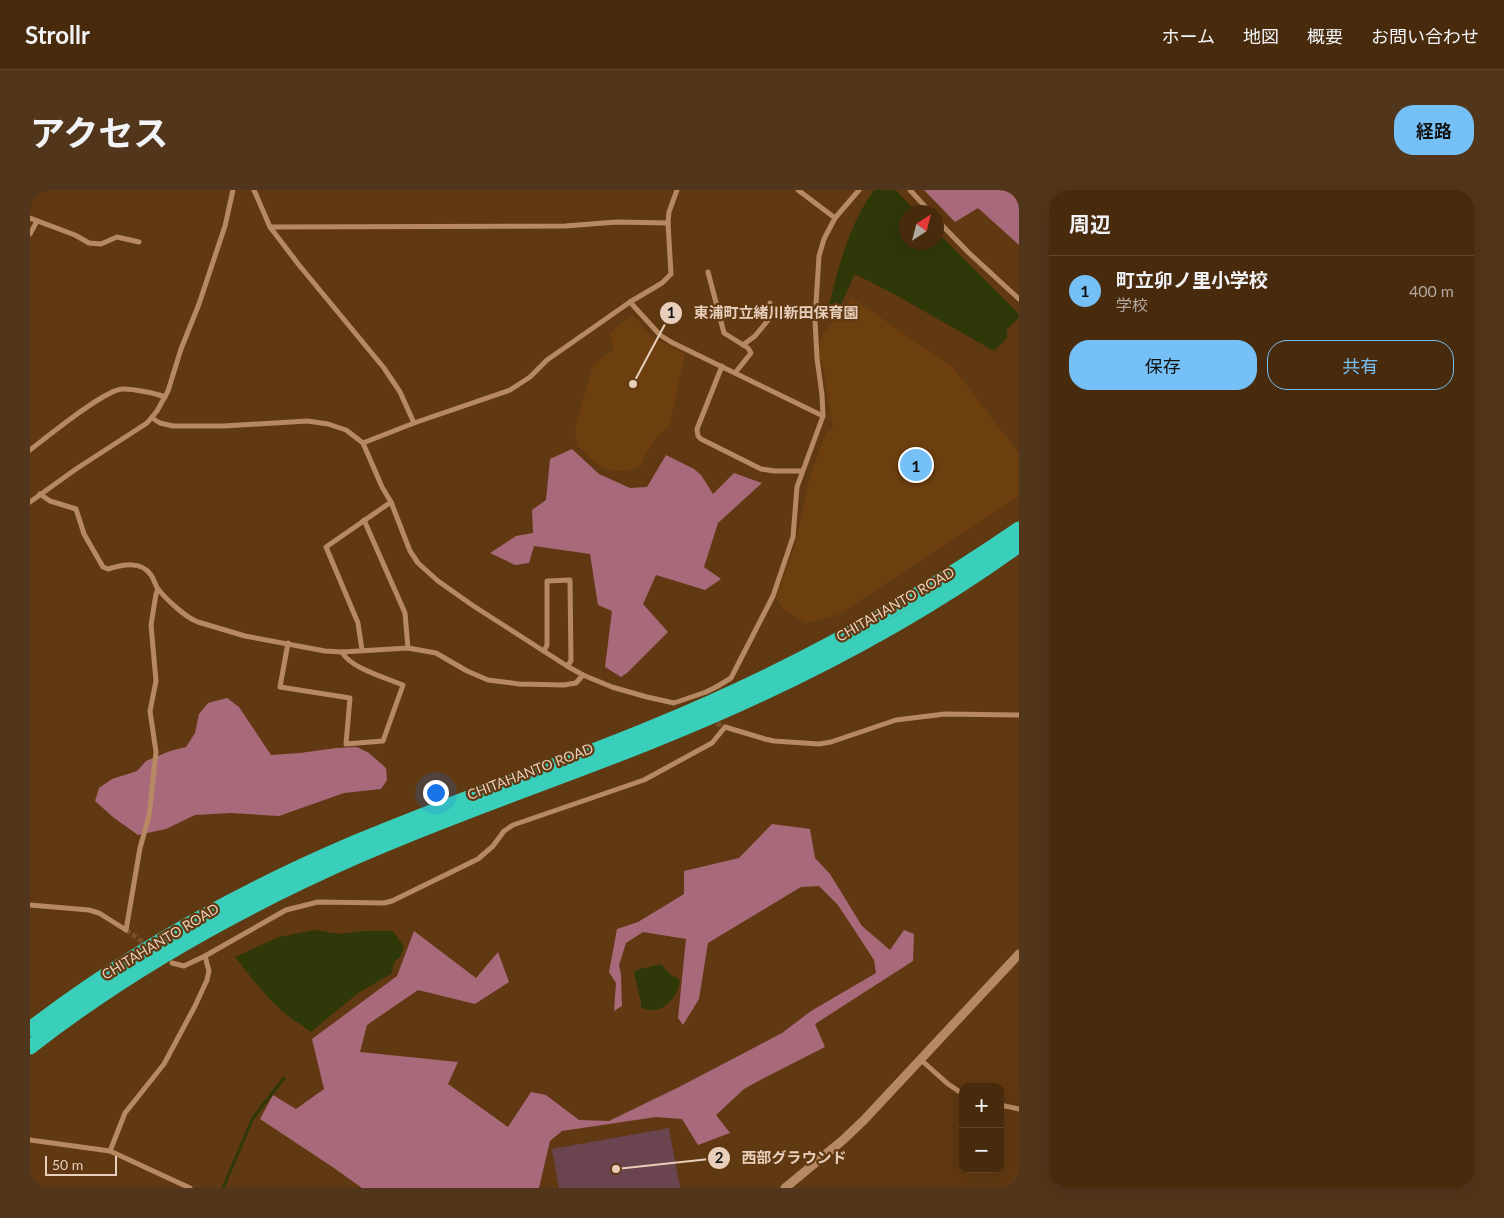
<!DOCTYPE html>
<html lang="ja">
<head>
<meta charset="utf-8">
<style>
  :root { --surface:#482a0d; --page:#52361b; --text:#f1f3f6; --muted:#b1a79d; --line:#60462e; --accent:#75c0f6 }
  body { margin:0; font-family:Lato,"Noto Sans JP",sans-serif; background:var(--page); color:var(--text) }
  .controls { position:absolute; right:15px; bottom:15px; display:grid; overflow:hidden; border-radius:10px; box-shadow:0 5px 20px #0002 }
  .controls button { width:45px; height:45px; display:grid; place-items:center; padding:0; border:0; border-bottom:1px solid var(--line); background:var(--surface); color:var(--text); font:25px sans-serif }
  .compass { position:absolute; left:869px; top:15px; width:45px; height:45px; border-radius:50%; background:var(--surface); box-shadow:0 5px 20px #0002; rotate:36deg }
  .scale { position:absolute; left:15px; bottom:12px; width:72px; box-sizing:border-box; padding-left:5px; border:2px solid #e7cfbb; border-top:0; font-size:14px; line-height:18px; white-space:nowrap; color:#e7cfbb; -webkit-text-stroke:4px #603811; paint-order:stroke }
  .you { position:absolute; left:405px; top:602px; width:18px; height:18px; margin:-12px; border:4px solid #fff; border-radius:50%; background:#1a73e8; box-shadow:0 0 0 8px #1a73e833 }
  .badge { display:grid; place-items:center; width:32px; height:32px; border-radius:50%; background:var(--accent); color:#111; font-size:16px; font-weight:700 }
  .pin { position:absolute; translate:-50% -50%; border:2px solid #fff; box-shadow:0 1px 5px #0006 }
  .list { margin:0; padding:0; list-style:none }
  h2 { display:flex; justify-content:space-between; align-items:center; height:65px; margin:0; padding:0 20px; font-size:21px }
  h2 small { font-size:16px; font-weight:400; color:var(--muted) }
  .list li { display:grid; grid-template-columns:32px 1fr auto; gap:15px; align-items:center; box-sizing:border-box; height:70px; padding:0 20px; border-top:1px solid var(--line) }
  .list b { display:block; font-size:19px; white-space:nowrap }
  .list p { margin:0; font-size:16px; white-space:nowrap; color:var(--muted) }
  .list em { font-size:16px; font-style:normal; color:var(--muted) }
  .actions { display:flex; gap:10px; padding:15px 20px }
  .actions a { flex:1; padding:11px 0; border:1px solid var(--accent); border-radius:20px; text-align:center; font-size:18px; color:var(--accent) }
  .actions .main { background:var(--accent); color:#111 }
  .map { position:relative; flex:none; width:989px; height:998px; overflow:hidden; border-radius:20px }
  header { display:flex; align-items:center; gap:30px; box-sizing:border-box; height:70px; padding:0 25px; background:var(--surface); border-bottom:1px solid var(--line) }
  header strong { font-size:24px }
  nav { display:flex; gap:28px; margin-inline-start:auto; font-size:18px }
  .intro { display:flex; align-items:center; justify-content:space-between; box-sizing:border-box; height:120px; padding:0 30px }
  h1 { margin:0; font-size:35px }
  .button { padding:12px 22px; border-radius:20px; background:var(--accent); color:#111; font-size:18px; font-weight:700 }
  main { display:flex; gap:30px; padding:0 30px }
  aside { flex:1; background:var(--surface); border-radius:20px; box-shadow:0 5px 20px #0002 }
  .map>svg:first-child { display:block }
  .built { fill:#6d3f0f }
  .green { fill:#6a444f }
  .forest { fill:#a8697b }
  .water { fill:#2e3809 }
  .lines { fill:none; stroke-linecap:round; stroke-linejoin:round }
  .stream { stroke:#2e3809; stroke-width:3 }
  .minor-tunnel { stroke:#744f2a; stroke-width:5; stroke-dasharray:5 2.5; stroke-linecap:butt }
  .minor { stroke:#b78962; stroke-width:5 }
  .tertiary { stroke:#b78962; stroke-width:9 }
  .motorway { stroke:#3acfba; stroke-width:15 }
  .labels { text-anchor:middle; dominant-baseline:central; stroke-width:4.5; stroke-linejoin:round; paint-order:stroke }
  .street-label { font-size:14px; fill:#e7cfbb; stroke:#603811 }
  .leader { fill:none; stroke:#e7cfbb; stroke-width:2 }
  .callout-dot { fill:#e7cfbb; stroke:#603811; stroke-width:2 }
  .mark-label { font-size:15px; text-anchor:middle; font-weight:bold; fill:#111 }
  .callout-label { font-size:15px; text-anchor:middle; font-weight:bold; fill:#e7cfbb; stroke:#603811; stroke-width:4.5; stroke-linejoin:round; paint-order:stroke }
</style>
</head>
<body>
<header>
<strong>Strollr</strong>
<nav><a>ホーム</a><a>地図</a><a>概要</a><a>お問い合わせ</a></nav>
</header>
<div class="intro"><h1>アクセス</h1><a class="button">経路</a></div>
<main>
<div class="map">
<svg width="989" height="998" viewBox="0 0 989 998">
  <rect width="100%" height="100%" fill="#603811"/>
  <!-- built -->
  <g class="built">
    <path d="M 822,108 L 923,177 L 989,264 L 989,306 L 808,425 L 776,433 L 755,421 L 746,407 L 766,352 L 780,286 L 796,242 L 803,239 L 794,181 L 788,164 L 792,145 Z"/>
    <path d="M 603,125 L 622,147 L 655,164 L 640,235 L 625,249 L 610,275 L 597,281 L 582,281 L 565,273 L 549,257 L 545,245 L 546,234 L 563,175 L 584,159 L 579,143 Z"/>
  </g>
  <!-- green -->
  <path class="green" d="M 639,938 L 650,998 L 529,998 L 522,959 Z"/>
  <!-- forest -->
  <g class="forest">
    <path d="M 894,0 L 989,0 L 989,55 L 948,18 L 925,32 Z"/>
    <path d="M 542,259 L 569,284 L 600,298 L 617,297 L 636,265 L 664,279 L 671,285 L 683,304 L 704,283 L 732,293 L 688,333 L 674,377 L 691,389 L 675,400 L 626,385 L 613,414 L 638,442 L 597,483 L 591,487 L 575,477 L 582,421 L 568,415 L 560,364 L 504,356 L 499,373 L 485,375 L 460,363 L 486,346 L 503,343 L 502,320 L 516,310 L 520,269 Z"/>
    <path d="M 197,508 L 209,517 L 241,565 L 270,563 L 306,558 L 327,557 L 339,563 L 356,578 L 357,590 L 351,599 L 314,603 L 249,626 L 201,623 L 165,625 L 136,639 L 108,645 L 84,628 L 65,611 L 69,598 L 82,589 L 107,581 L 116,571 L 140,561 L 156,557 L 165,543 L 169,524 L 178,513 Z"/>
    <path d="M 742,634 L 780,639 L 785,668 L 800,684 L 832,736 L 860,760 L 874,740 L 884,744 L 883,771 L 785,834 L 795,857 L 736,887 L 714,899 L 686,925 L 700,943 L 668,955 L 652,929 L 626,927 L 532,941 L 520,951 L 509,998 L 332,998 L 304,978 L 230,929 L 243,905 L 266,919 L 294,899 L 282,849 L 367,786 L 384,741 L 446,788 L 468,762 L 479,792 L 445,814 L 388,800 L 337,835 L 330,862 L 428,872 L 418,894 L 478,937 L 501,902 L 516,905 L 549,930 L 579,931 L 651,896 L 752,843 L 781,821 L 846,783 L 844,770 L 808,715 L 789,696 L 771,697 L 678,753 L 669,809 L 653,835 L 648,828 L 656,749 L 613,742 L 596,753 L 589,775 L 591,785 L 592,816 L 584,821 L 586,793 L 579,782 L 587,739 L 608,732 L 654,704 L 654,681 L 709,668 Z"/>
  </g>
  <!-- water -->
  <g class="water">
    <path d="M 844,0 L 866,0 L 886,22 L 876,22 L 876,52 L 906,52 L 907,42 L 989,124 L 988,128 L 977,140 L 977,148 L 964,161 L 864,104 L 825,84 L 805,127 L 797,124 C 807,82 818,36 844,0 Z"/>
    <path d="M 284,740 L 310,744 L 332,741 L 363,741 L 374,757 L 370,767 L 365,771 L 361,784 L 328,803 L 281,842 C 272,835 261,829 252,821 C 234,805 220,786 205,767 L 249,747 Z"/>
    <path d="M 631,774 L 641,785 L 649,789 C 652,801 638,817 627,820 C 621,821 616,819 611,818 L 611,813 L 604,782 L 606,780 Z"/>
  </g>
  <g class="lines">
    <!-- stream -->
    <path class="stream" d="M 193,998 L 223,928 L 254,888"/>
    <!-- minor-tunnel -->
    <g class="minor-tunnel">
      <path d="M 680,530 L 695,537"/>
      <path d="M 96,740 L 117,755"/>
    </g>
    <!-- minor -->
    <g class="minor">
      <path d="M 224,0 L 240,37 L 269,75 L 354,178 L 370,202 L 384,233"/>
      <path d="M 768,0 L 805,28"/>
      <path d="M 880,0 L 900,22"/>
      <path d="M 0,28 L 45,45 L 59,53 L 71,54 L 87,47 L 109,52"/>
      <path d="M 906,29 L 939,63 L 989,109"/>
      <path d="M 240,37 L 535,36 L 587,32 L 638,33"/>
      <path d="M 0,44 L 7,31"/>
      <path d="M 678,82 L 694,143 L 718,158 L 721,163 L 705,183"/>
      <path d="M 600,112 L 630,145 L 641,152 L 793,226"/>
      <path d="M 713,155 L 725,146 L 739,129 L 740,113"/>
      <path d="M 692,176 L 667,239 L 668,246 L 671,249 L 731,279 L 745,281 L 772,281"/>
      <path d="M 122,228 L 130,233 L 143,236 L 194,236 L 277,231 L 298,234 L 316,240 L 333,253 L 352,297 L 361,312 L 380,361 L 388,373 L 408,391 L 442,415 L 537,476 L 553,485 L 582,497 L 617,507 L 644,513 L 676,502 L 688,496 L 701,488 L 743,406 L 763,347 L 767,297 L 793,226 L 792,205 L 787,168 L 785,130 L 789,66 L 794,49 L 805,28 L 829,0"/>
      <path d="M 333,253 L 384,233 L 480,200 L 500,187 L 517,170 L 600,112 L 632,93 L 641,84 L 638,33 L 639,22 L 647,0"/>
      <path d="M 0,260 C 17,247 75,199 93,199 C 104,199 125,203 135,207"/>
      <path d="M 10,304 L 20,311 L 46,319 L 54,344 L 73,377 L 78,379 C 92,375 111,370 121,385 C 124,389 125,395 128,399 C 136,409 156,428 168,432 L 215,446 L 295,461 L 312,462 L 378,458 L 406,463 L 437,481 L 458,490 L 489,494 L 534,495 L 546,493 L 553,485"/>
      <path d="M 0,312 L 46,279 L 117,233 L 127,221 L 138,201 L 151,159 L 169,114 L 195,36 L 203,0"/>
      <path d="M 334,330 L 375,423 L 378,458"/>
      <path d="M 258,453 L 250,497 L 320,508 L 316,554 L 353,551 L 373,495 C 356,488 320,478 312,462"/>
      <path d="M 332,460 L 328,433 L 296,357 L 361,312"/>
      <path d="M 514,461 L 517,455 L 517,391 L 540,390 L 541,471 L 537,476"/>
      <path d="M 0,715 L 59,720 L 69,723 L 96,740 L 110,658 L 119,626 L 126,562 L 120,521 L 126,491 L 121,435 L 126,404 L 128,399"/>
      <path d="M 142,773 L 154,776 L 175,766 L 256,720 L 288,712 L 354,713 L 362,711 L 448,669 L 463,656 L 474,641 L 483,635 L 614,590 L 682,553 L 695,537 L 735,549 L 744,551 L 789,554 L 801,552 L 866,530 L 915,524 L 989,525"/>
      <path d="M 890,869 L 918,894 L 933,904"/>
      <path d="M 970,915 L 989,919"/>
      <path d="M 0,950 L 80,961"/>
      <path d="M 160,998 L 80,961 L 95,923 L 134,874 L 165,816 L 177,790 L 179,781 L 175,766"/>
    </g>
    <!-- tertiary -->
    <path class="tertiary" d="M 755,998 L 813,950 L 834,930 L 989,764"/>
    <!-- motorway -->
    <g class="motorway">
      <path d="M 0,839 C 99,763 209,702 324,653 C 420,612 519,580 616,540 C 747,487 873,419 989,339"/>
      <path d="M 0,857 C 100,779 212,717 328,666 C 423,624 523,591 620,552 C 748,501 877,436 989,355"/>
    </g>
  </g>
  <g class="labels">
    <!-- street labels -->
    <g class="street-label">
      <text transform="translate(865 414) rotate(-30)">CHITAHANTO ROAD</text>
      <text transform="translate(500 581) rotate(-21)">CHITAHANTO ROAD</text>
      <text transform="translate(130 751) rotate(-31)">CHITAHANTO ROAD</text>
    </g>
  </g>
  <!-- callouts -->
  <path class="leader" d="M603 194L641 123M586 979L689 968"/>
  <g class="callout-dot">
    <circle cx="603" cy="194" r="5"/>
    <circle cx="586" cy="979" r="5"/>
    <circle cx="641" cy="123" r="12"/>
    <circle cx="689" cy="968" r="12"/>
  </g>
  <g class="mark-label">
    <text x="641" y="128">1</text>
    <text x="689" y="973">2</text>
  </g>
  <g class="callout-label">
    <text x="746" y="128">東浦町立緒川新田保育園</text>
    <text x="764" y="973">西部グラウンド</text>
  </g>
</svg>
<div class="controls">
<button>+</button>
<button>−</button>
</div>
<svg class="compass" viewBox="-18 -18 36 36"><path d="M0-13l5 13h-10z" fill="#e53935"/><path d="M0 13l5-13h-10z" fill="#b1a79d"/></svg>
<div class="scale">50 m</div>
<div class="you"></div>
<div class="pin badge" style="left:886px;top:275px">1</div>
</div>
<aside>
<h2>周辺<small></small></h2>
<ul class="list">
<li><span class="badge">1</span><div><b>町立卯ノ里小学校</b><p>学校</p></div><em>400 m</em></li>
</ul>
<div class="actions"><a class="main">保存</a><a>共有</a></div>
</aside>
</main>
</body>
</html>
